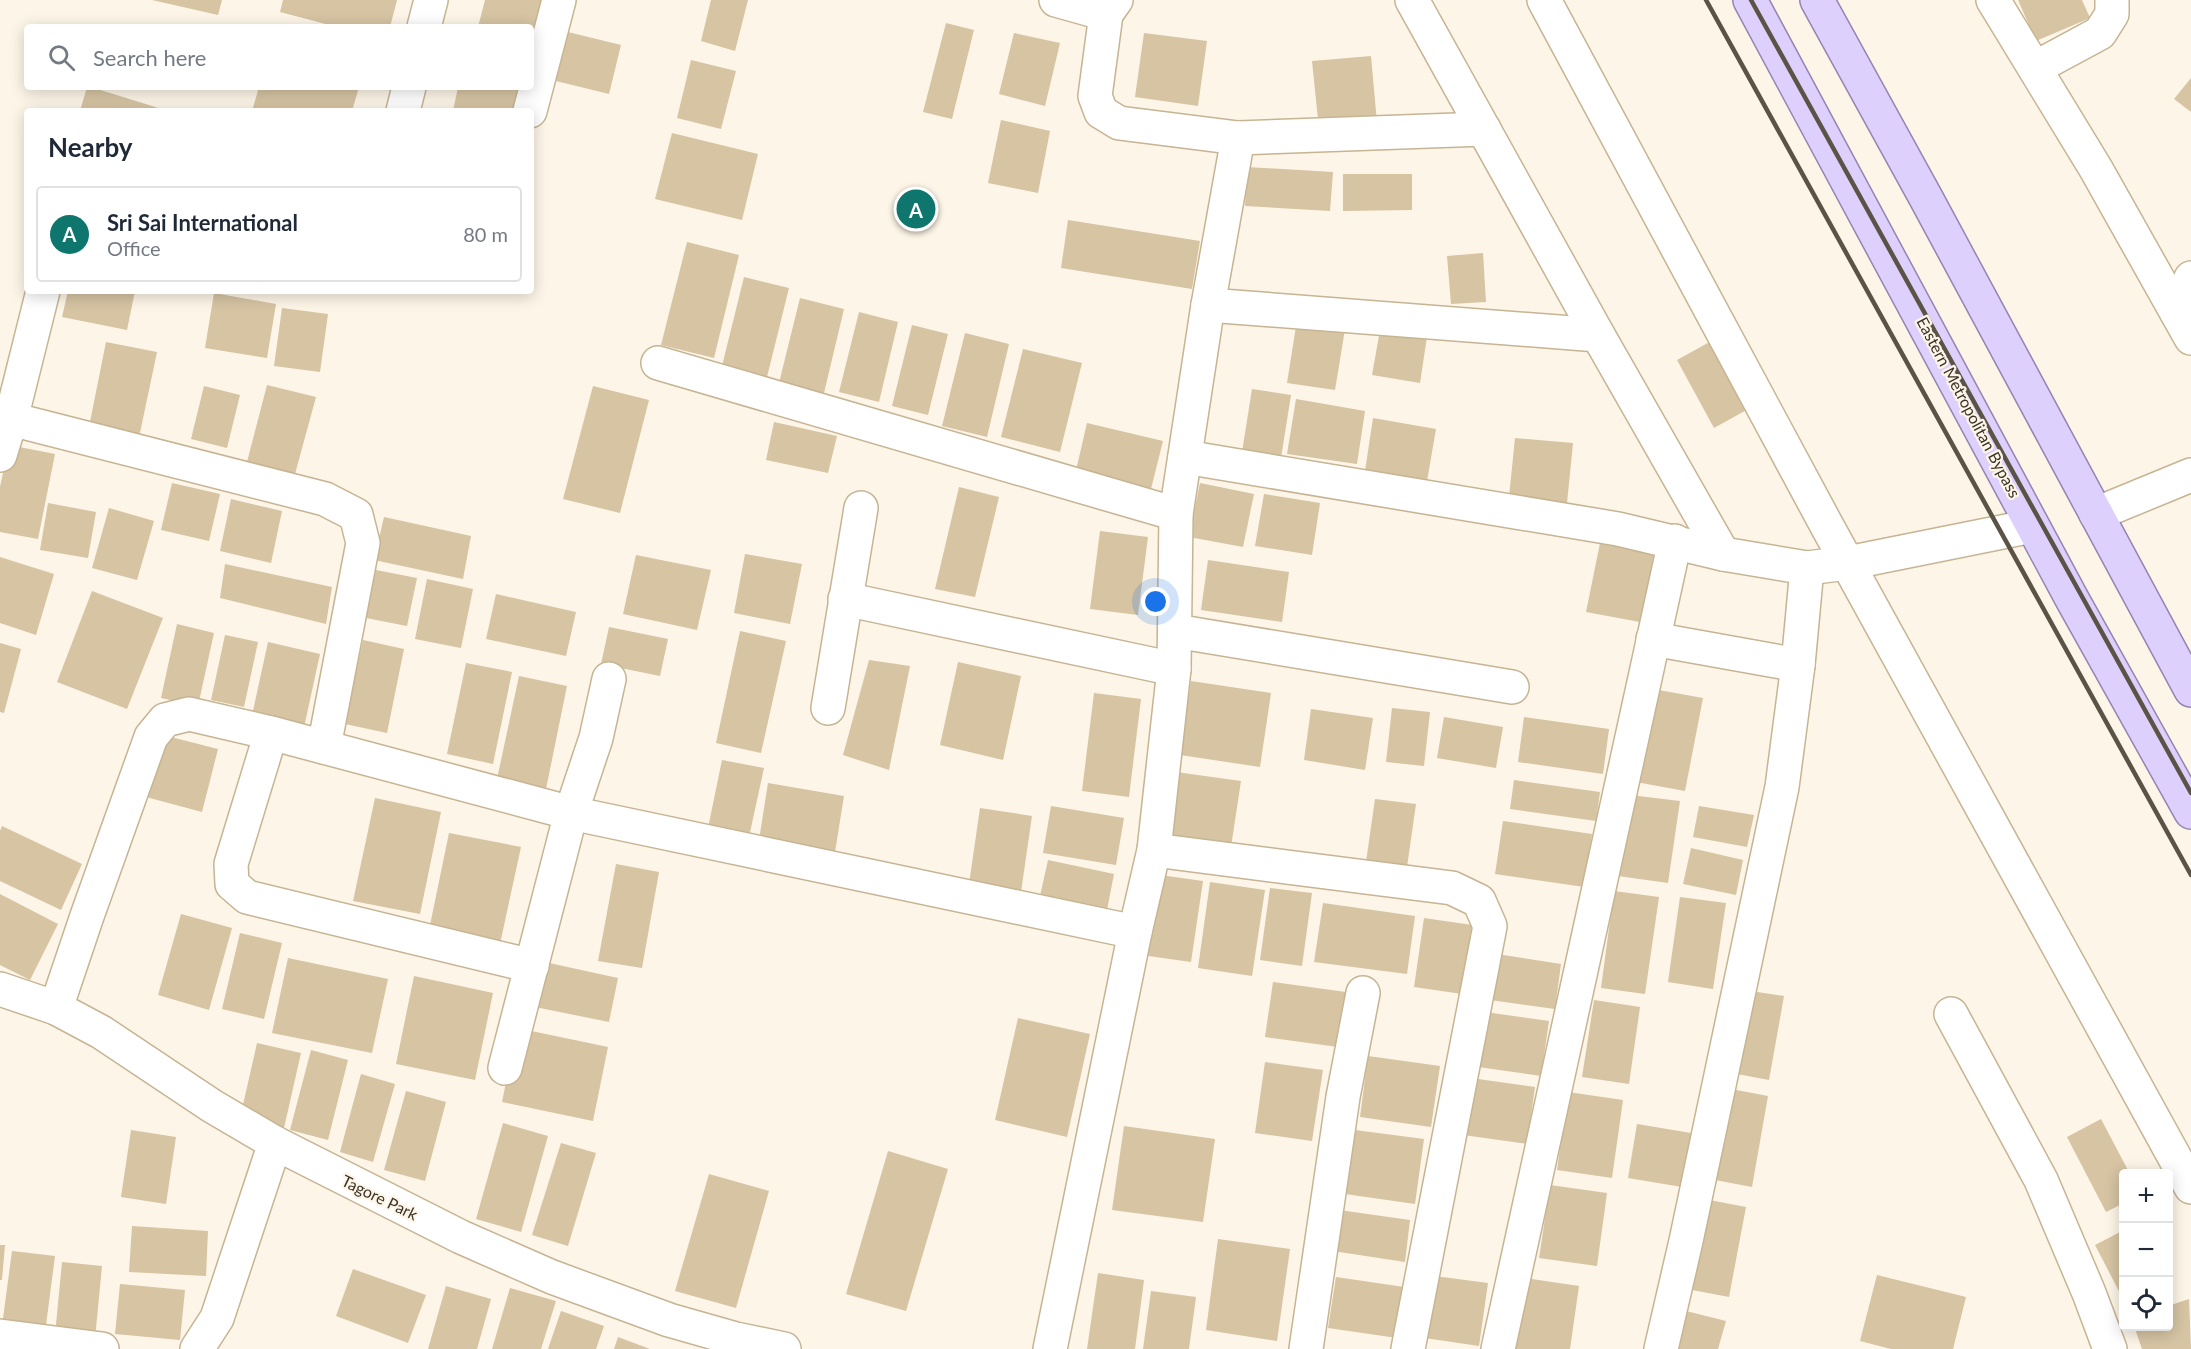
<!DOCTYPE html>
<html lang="en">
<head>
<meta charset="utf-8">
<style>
  :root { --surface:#fff; --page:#f2f2f3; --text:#1f2937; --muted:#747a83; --line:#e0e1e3; --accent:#0f766e }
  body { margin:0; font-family:Lato,sans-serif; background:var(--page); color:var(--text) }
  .controls { position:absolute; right:18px; bottom:18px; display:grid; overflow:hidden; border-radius:6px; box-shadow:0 3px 15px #0003 }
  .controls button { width:54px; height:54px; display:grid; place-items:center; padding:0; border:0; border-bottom:2px solid var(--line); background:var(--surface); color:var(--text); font:30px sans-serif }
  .you { position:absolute; left:1156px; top:602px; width:21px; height:21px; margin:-15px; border:4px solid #fff; border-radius:50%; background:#1a73e8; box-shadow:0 0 0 9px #1a73e833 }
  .badge { display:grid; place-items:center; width:39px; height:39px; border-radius:50%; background:var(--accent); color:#fff; font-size:20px; font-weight:700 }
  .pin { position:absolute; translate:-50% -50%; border:3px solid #fff; box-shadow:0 2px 6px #0006 }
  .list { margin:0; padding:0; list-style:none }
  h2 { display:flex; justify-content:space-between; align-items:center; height:78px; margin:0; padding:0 24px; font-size:26px }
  h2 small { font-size:20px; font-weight:400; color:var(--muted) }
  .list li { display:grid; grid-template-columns:39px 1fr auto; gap:18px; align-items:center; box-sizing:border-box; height:96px; margin:0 12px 12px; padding:0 12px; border:2px solid var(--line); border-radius:6px }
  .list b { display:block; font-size:22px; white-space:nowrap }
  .list p { margin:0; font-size:20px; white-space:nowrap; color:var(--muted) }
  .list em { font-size:20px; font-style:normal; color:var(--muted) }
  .icon { flex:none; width:33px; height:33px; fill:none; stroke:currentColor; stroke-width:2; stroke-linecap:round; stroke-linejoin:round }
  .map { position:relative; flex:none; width:2191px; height:1349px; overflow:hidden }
  .search { position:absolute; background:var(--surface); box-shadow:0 3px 15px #0003; left:24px; top:24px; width:510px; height:66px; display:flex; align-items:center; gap:15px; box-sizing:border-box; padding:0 21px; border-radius:6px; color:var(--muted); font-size:22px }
  .panel { position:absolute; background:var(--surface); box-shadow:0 3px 15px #0003; left:24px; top:108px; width:510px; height:186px; border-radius:6px }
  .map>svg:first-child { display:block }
  .building { fill:#d6c4a3 }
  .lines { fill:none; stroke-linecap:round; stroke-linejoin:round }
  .minor-casing { stroke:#c6b493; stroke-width:36 }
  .major-casing { stroke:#9584b1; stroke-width:36 }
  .minor { stroke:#fff; stroke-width:33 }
  .major { stroke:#ddd0fd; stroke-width:33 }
  .rail { stroke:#5b5346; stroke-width:4.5 }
  .labels { text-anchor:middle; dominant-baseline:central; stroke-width:4.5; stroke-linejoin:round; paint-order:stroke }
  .street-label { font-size:16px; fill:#3b3326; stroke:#fdf5e7 }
</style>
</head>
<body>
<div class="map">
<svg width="2191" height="1349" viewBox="0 0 2191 1349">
  <rect width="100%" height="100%" fill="#fdf5e7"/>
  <!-- building -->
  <g class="building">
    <path d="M 152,0 L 222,0 L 218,15 Z"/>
    <path d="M 283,0 L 397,0 L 390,27 L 337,27 L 280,12 Z"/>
    <path d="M 485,0 L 551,0 L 531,44 L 531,27 L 478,27 Z"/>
    <path d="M 711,0 L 748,0 L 735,51 L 701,41 Z"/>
    <path d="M 2018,0 L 2082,0 L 2090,18 L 2036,41 Z"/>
    <path d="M 946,23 L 974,30 L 952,119 L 923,112 Z"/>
    <path d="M 568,32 L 621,45 L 609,94 L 556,81 Z"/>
    <path d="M 1014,33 L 1060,43 L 1045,106 L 999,94 Z"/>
    <path d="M 1144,33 L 1207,41 L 1198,106 L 1135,97 Z"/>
    <path d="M 1371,56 L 1377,123 L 1319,129 L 1312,61 Z"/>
    <path d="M 691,60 L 736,71 L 721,129 L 677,118 Z"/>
    <path d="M 2191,78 L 2191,112 L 2174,99 Z"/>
    <path d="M 87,87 L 91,87 L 168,111 L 80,111 Z"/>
    <path d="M 259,87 L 359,87 L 352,111 L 252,111 Z"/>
    <path d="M 458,87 L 528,87 L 522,111 L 453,111 Z"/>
    <path d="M 1001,120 L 1050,131 L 1038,193 L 988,183 Z"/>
    <path d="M 672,133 L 758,154 L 742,220 L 655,199 Z"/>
    <path d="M 1247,167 L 1333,172 L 1330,211 L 1245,206 Z"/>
    <path d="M 1343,174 L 1412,174 L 1412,210 L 1343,211 Z"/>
    <path d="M 1068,220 L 1200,241 L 1192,289 L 1061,268 Z"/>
    <path d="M 687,242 L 739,255 L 714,358 L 661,345 Z"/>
    <path d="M 1483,253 L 1486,302 L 1451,304 L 1447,256 Z"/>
    <path d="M 744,277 L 789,288 L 766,381 L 721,370 Z"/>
    <path d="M 68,291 L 135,291 L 127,330 L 62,317 Z"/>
    <path d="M 214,293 L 276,304 L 267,358 L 205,348 Z"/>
    <path d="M 800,298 L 844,309 L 824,393 L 779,383 Z"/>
    <path d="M 282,308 L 328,314 L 320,372 L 274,366 Z"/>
    <path d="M 859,312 L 898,322 L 879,402 L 839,392 Z"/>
    <path d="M 1297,320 L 1345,329 L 1335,390 L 1287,383 Z"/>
    <path d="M 912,325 L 948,334 L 928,415 L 892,406 Z"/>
    <path d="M 1380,330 L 1427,337 L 1420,383 L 1372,375 Z"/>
    <path d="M 965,333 L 1009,344 L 987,437 L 942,426 Z"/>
    <path d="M 1715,339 L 1752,407 L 1714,428 L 1677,360 Z"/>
    <path d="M 106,342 L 157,352 L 137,447 L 87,437 Z"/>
    <path d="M 1023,349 L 1082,363 L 1060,452 L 1001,437 Z"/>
    <path d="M 267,385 L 316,397 L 295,474 L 247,462 Z"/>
    <path d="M 204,386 L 240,395 L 227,448 L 191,439 Z"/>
    <path d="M 593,386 L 649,400 L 620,513 L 563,499 Z"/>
    <path d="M 1252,389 L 1291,395 L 1281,458 L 1242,452 Z"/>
    <path d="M 1296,399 L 1365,411 L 1357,464 L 1287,454 Z"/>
    <path d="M 1373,418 L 1436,429 L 1427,481 L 1365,471 Z"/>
    <path d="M 774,422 L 837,436 L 828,473 L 766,460 Z"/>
    <path d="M 1087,423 L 1163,441 L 1149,497 L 1074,479 Z"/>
    <path d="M 1515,438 L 1573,443 L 1567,503 L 1509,497 Z"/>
    <path d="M 9,445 L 55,454 L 38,539 L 0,532 L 0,487 Z"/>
    <path d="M 172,483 L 220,494 L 209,541 L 161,530 Z"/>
    <path d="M 1200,483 L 1254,494 L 1243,547 L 1189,537 Z"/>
    <path d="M 959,487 L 999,497 L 975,597 L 935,589 Z"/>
    <path d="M 1264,494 L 1320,503 L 1312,555 L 1255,546 Z"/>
    <path d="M 231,499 L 282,511 L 271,563 L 220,551 Z"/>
    <path d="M 48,503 L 96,512 L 88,558 L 40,550 Z"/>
    <path d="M 109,508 L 154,521 L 137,580 L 92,568 Z"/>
    <path d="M 384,517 L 471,536 L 463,579 L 374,560 Z"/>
    <path d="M 1100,531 L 1148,537 L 1138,615 L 1090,609 Z"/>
    <path d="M 1600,543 L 1654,554 L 1640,622 L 1586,612 Z"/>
    <path d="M 745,554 L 802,564 L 790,624 L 734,613 Z"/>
    <path d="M 636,555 L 711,570 L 697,630 L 623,614 Z"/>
    <path d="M 0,557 L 54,574 L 36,635 L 0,623 Z"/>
    <path d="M 1208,560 L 1289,572 L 1282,622 L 1201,610 Z"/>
    <path d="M 225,564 L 332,587 L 326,624 L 220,598 Z"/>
    <path d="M 376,570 L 417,578 L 407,626 L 366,618 Z"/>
    <path d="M 427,579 L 473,589 L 461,648 L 415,639 Z"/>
    <path d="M 92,591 L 163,618 L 127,709 L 57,682 Z"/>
    <path d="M 496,594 L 576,612 L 566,656 L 486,639 Z"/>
    <path d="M 177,624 L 214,633 L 198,706 L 161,698 Z"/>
    <path d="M 609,627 L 668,639 L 660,676 L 601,664 Z"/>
    <path d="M 740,631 L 786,641 L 761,753 L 716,743 Z"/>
    <path d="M 225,635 L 258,642 L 244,707 L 211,700 Z"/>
    <path d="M 363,640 L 404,649 L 387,733 L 345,724 Z"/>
    <path d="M 268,642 L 320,654 L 303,732 L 251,720 Z"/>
    <path d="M 0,643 L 21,649 L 4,713 L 0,712 Z"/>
    <path d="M 869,660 L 910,666 L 889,770 L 843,755 Z"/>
    <path d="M 958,662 L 1021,676 L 1003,760 L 940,745 Z"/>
    <path d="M 466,663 L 512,672 L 493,764 L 447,754 Z"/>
    <path d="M 519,676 L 567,686 L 546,789 L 497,779 Z"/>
    <path d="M 1191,681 L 1271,693 L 1260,767 L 1180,755 Z"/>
    <path d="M 1653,689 L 1703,698 L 1685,791 L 1636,782 Z"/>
    <path d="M 1094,693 L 1141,699 L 1129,797 L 1082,791 Z"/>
    <path d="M 1392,708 L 1430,712 L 1424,766 L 1386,762 Z"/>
    <path d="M 1311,709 L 1373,718 L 1365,770 L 1304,760 Z"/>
    <path d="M 1444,717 L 1503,727 L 1496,768 L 1437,758 Z"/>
    <path d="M 1524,717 L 1609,729 L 1603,774 L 1518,762 Z"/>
    <path d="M 163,735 L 218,749 L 202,812 L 146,797 Z"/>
    <path d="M 722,760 L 764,768 L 749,837 L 708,828 Z"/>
    <path d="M 1176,772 L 1241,781 L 1231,847 L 1166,838 Z"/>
    <path d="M 1514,780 L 1600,792 L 1596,821 L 1510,809 Z"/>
    <path d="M 768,783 L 844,796 L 835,852 L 759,840 Z"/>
    <path d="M 1630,795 L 1680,801 L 1668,883 L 1618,876 Z"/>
    <path d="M 375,798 L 441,812 L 420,914 L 353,901 Z"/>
    <path d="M 1375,799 L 1416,804 L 1406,874 L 1365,869 Z"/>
    <path d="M 1051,806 L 1124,818 L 1116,865 L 1043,853 Z"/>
    <path d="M 1699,806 L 1754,815 L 1747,847 L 1693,837 Z"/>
    <path d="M 980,808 L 1032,816 L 1021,892 L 969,884 Z"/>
    <path d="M 1503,821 L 1592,834 L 1584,887 L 1495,874 Z"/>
    <path d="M 2,826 L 82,864 L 61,910 L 0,881 L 0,831 Z"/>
    <path d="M 449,833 L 521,847 L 500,944 L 429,930 Z"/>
    <path d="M 1691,848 L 1743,860 L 1736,895 L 1683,884 Z"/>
    <path d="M 1048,860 L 1114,874 L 1107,910 L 1040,896 Z"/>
    <path d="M 616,864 L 659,872 L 642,968 L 598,961 Z"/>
    <path d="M 1153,874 L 1203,881 L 1191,962 L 1141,955 Z"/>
    <path d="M 1210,882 L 1265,890 L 1252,976 L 1198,968 Z"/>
    <path d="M 1270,888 L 1312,893 L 1302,966 L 1260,960 Z"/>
    <path d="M 1614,891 L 1659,897 L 1645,994 L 1601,988 Z"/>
    <path d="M 0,894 L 58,924 L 30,980 L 0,965 Z"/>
    <path d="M 1680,897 L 1726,903 L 1713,989 L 1668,982 Z"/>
    <path d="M 1323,903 L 1415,916 L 1407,974 L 1314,962 Z"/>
    <path d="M 181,914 L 232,928 L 209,1010 L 158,995 Z"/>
    <path d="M 1424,918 L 1472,925 L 1462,994 L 1414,987 Z"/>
    <path d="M 240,933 L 282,943 L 264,1019 L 222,1009 Z"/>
    <path d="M 1490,953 L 1561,964 L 1555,1009 L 1483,999 Z"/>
    <path d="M 288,958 L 388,979 L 372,1053 L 272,1033 Z"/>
    <path d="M 540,961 L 618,978 L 609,1022 L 530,1006 Z"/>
    <path d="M 414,976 L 493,993 L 475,1080 L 396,1064 Z"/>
    <path d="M 1273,982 L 1346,992 L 1338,1047 L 1265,1037 Z"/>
    <path d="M 1751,991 L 1784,996 L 1769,1080 L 1737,1074 Z"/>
    <path d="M 1594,1000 L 1640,1007 L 1629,1084 L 1582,1077 Z"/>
    <path d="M 1478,1011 L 1549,1021 L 1541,1076 L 1471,1066 Z"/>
    <path d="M 1018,1018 L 1090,1034 L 1067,1137 L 995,1120 Z"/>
    <path d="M 517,1028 L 608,1047 L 593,1121 L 502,1102 Z"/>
    <path d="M 257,1043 L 301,1053 L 284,1128 L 240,1118 Z"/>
    <path d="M 311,1050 L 348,1060 L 328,1140 L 290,1130 Z"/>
    <path d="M 1368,1056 L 1440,1066 L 1431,1127 L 1360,1117 Z"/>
    <path d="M 1265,1062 L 1323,1070 L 1312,1141 L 1255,1133 Z"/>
    <path d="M 361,1074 L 395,1084 L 373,1162 L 340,1152 Z"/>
    <path d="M 1464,1077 L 1535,1087 L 1527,1144 L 1456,1134 Z"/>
    <path d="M 1731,1089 L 1768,1096 L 1752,1187 L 1715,1180 Z"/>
    <path d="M 406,1091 L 446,1102 L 425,1181 L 384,1170 Z"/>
    <path d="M 1568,1092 L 1623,1100 L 1612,1178 L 1557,1170 Z"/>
    <path d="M 2101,1119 L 2130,1174 L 2124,1174 L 2124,1203 L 2106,1212 L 2067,1137 Z"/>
    <path d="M 503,1123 L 548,1136 L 521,1232 L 476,1219 Z"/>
    <path d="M 1637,1124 L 1691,1133 L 1682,1187 L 1628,1178 Z"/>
    <path d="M 1124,1126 L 1215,1139 L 1203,1222 L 1112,1210 Z"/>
    <path d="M 131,1130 L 176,1137 L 166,1204 L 121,1197 Z"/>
    <path d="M 1355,1130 L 1424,1139 L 1415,1204 L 1345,1194 Z"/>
    <path d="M 561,1143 L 596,1153 L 568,1246 L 532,1235 Z"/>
    <path d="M 888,1151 L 948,1169 L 906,1311 L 846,1294 Z"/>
    <path d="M 709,1174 L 769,1191 L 736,1308 L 675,1291 Z"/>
    <path d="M 1550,1185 L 1607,1193 L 1597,1266 L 1539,1258 Z"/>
    <path d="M 1704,1199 L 1746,1207 L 1729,1297 L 1687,1289 Z"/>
    <path d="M 1339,1210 L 1410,1220 L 1405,1262 L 1333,1251 Z"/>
    <path d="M 132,1226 L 208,1231 L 206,1276 L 129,1272 Z"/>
    <path d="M 2124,1230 L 2124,1301 L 2095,1245 Z"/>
    <path d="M 1218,1239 L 1290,1249 L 1277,1341 L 1206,1330 Z"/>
    <path d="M 0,1245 L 5,1245 L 2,1280 L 0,1280 Z"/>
    <path d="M 12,1251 L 55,1256 L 45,1333 L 2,1326 Z"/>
    <path d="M 62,1262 L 102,1266 L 95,1339 L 55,1335 Z"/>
    <path d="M 353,1269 L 426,1295 L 408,1343 L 336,1316 Z"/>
    <path d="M 1098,1273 L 1144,1280 L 1135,1349 L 1087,1349 Z"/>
    <path d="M 1427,1275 L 1488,1283 L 1479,1346 L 1418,1337 Z"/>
    <path d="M 1877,1275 L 1966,1297 L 1953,1349 L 1891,1349 L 1860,1341 Z"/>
    <path d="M 1336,1277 L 1411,1288 L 1404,1339 L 1328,1328 Z"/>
    <path d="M 1525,1278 L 1579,1286 L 1570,1349 L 1515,1349 Z"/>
    <path d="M 120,1284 L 185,1290 L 180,1340 L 115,1334 Z"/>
    <path d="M 446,1286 L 491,1299 L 477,1349 L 428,1349 Z"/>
    <path d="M 510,1288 L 556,1301 L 541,1349 L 492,1349 Z"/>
    <path d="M 1151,1291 L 1196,1297 L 1189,1349 L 1143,1349 Z"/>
    <path d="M 2189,1299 L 2191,1349 L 2142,1349 L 2134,1326 L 2168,1326 L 2168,1306 Z"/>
    <path d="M 1682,1310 L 1726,1321 L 1718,1349 L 1671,1349 Z"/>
    <path d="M 561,1311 L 604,1326 L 596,1349 L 548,1349 Z"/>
    <path d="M 618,1337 L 650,1349 L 614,1349 Z"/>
  </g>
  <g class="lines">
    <defs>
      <g id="minor">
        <path d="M 1056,0 L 1106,14 L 1116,0"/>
        <path d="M 1412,0 L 1598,335 L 1723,554"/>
        <path d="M 1544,0 L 1827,526 L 2191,1187"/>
        <path d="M 1993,0 L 2096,169 L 2191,338"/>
        <path d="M 1106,14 L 1095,96 L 1101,112 L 1119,123 L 1238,138 L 1484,129"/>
        <path d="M 424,27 L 431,0"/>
        <path d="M 2035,68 L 2100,33 L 2112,14 L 2112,0"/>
        <path d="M 403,111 L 409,87"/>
        <path d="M 530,111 L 559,0"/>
        <path d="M 1208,305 L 1598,335"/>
        <path d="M 2177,313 L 2191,278"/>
        <path d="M 658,363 L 1176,514"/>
        <path d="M 11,419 L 325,499 L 356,515 L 363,543 L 324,747"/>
        <path d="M 0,455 L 11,419 L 43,291"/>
        <path d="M 1185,457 L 1618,529 L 1723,554 L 1807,568 L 1848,563 L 2032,526"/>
        <path d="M 2096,514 L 2191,475"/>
        <path d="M 845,599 L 1174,669"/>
        <path d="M 1175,631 L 1512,687"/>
        <path d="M 1653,639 L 1798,665"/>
        <path d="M 828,708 L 861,508"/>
        <path d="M 271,733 L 231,864 L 232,884 L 247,897 L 532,966"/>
        <path d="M 1154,850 L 1452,888 L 1479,901 L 1490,926 L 1408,1349"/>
        <path d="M 0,989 L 56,1008 L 101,1032 L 212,1106 L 275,1143 L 461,1237 L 552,1277 L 669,1320 L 736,1339 L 784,1349"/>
        <path d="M 56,1008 L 87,916 L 151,737 L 165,720 L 189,714 L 271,733 L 571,813 L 1135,932"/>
        <path d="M 1951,1014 L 2041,1180 L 2089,1293 L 2110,1349"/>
        <path d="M 505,1068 L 571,813 L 596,738 L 609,679"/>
        <path d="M 0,1336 L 102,1349"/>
        <path d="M 197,1349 L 217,1318 L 275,1143"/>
        <path d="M 1050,1349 L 1135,932 L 1154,850 L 1174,669 L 1176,514 L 1208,305 L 1238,138"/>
        <path d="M 1306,1349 L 1343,1097 L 1363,993"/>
        <path d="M 1498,1349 L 1675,541"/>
        <path d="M 1661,1349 L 1686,1241 L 1782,787 L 1798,665 L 1807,568"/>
      </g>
      <g id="major">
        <path d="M 1750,0 L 2072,599 L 2191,812"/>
        <path d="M 1817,0 L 1926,198 L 2191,690"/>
      </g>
    </defs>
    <!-- minor casing -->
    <use href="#minor" class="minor-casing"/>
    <!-- major casing -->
    <use href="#major" class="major-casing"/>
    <!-- minor -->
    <use href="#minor" class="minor"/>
    <!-- major -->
    <use href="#major" class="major"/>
    <!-- rail -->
    <g class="rail">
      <path d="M 1706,0 L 2191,875"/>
      <path d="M 1751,0 L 2191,793"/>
    </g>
  </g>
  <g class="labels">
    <!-- street labels -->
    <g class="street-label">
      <text transform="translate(1969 407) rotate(62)">Eastern Metropolitan Bypass</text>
      <text transform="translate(380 1197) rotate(26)">Tagore Park</text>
    </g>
  </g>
</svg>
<div class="controls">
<button>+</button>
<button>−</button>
<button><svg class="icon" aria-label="locate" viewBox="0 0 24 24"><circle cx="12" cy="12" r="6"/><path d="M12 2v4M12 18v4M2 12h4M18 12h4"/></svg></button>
</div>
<div class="you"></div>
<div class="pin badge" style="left:916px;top:209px">A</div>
<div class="search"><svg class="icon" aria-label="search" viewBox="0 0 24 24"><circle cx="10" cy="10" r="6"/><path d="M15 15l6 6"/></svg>Search here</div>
<section class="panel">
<h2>Nearby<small></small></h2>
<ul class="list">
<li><span class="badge">A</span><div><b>Sri Sai International</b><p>Office</p></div><em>80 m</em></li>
</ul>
</section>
</div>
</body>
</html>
